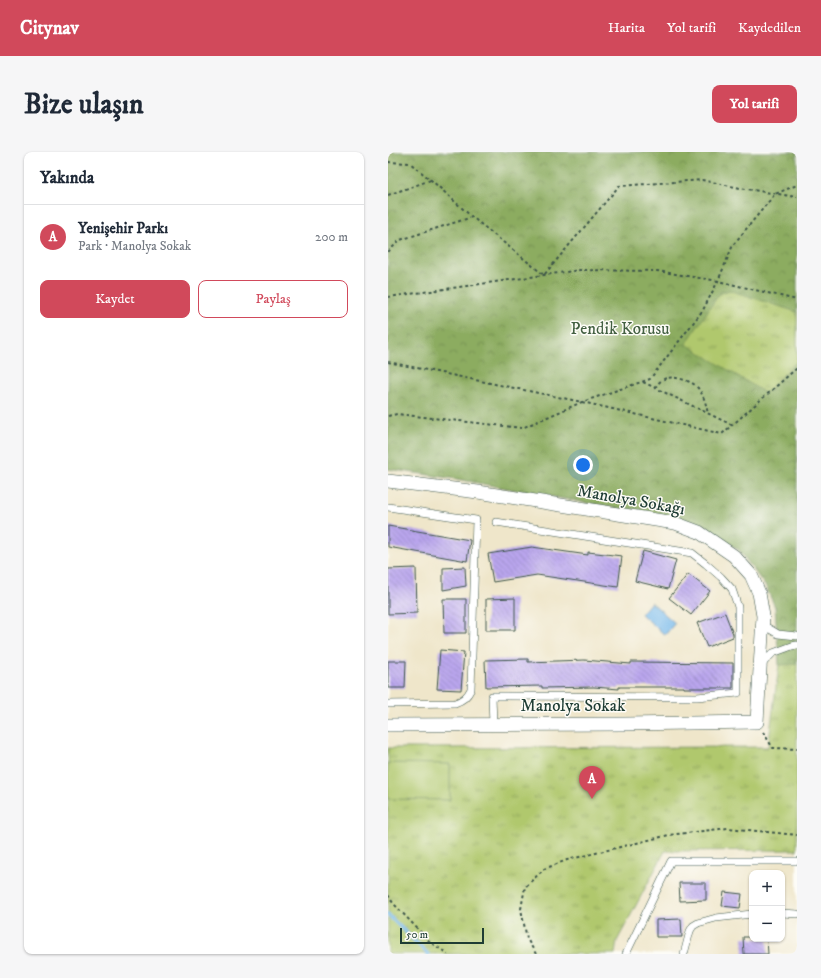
<!DOCTYPE html>
<html lang="tr">
<head>
<meta charset="utf-8">
<style>
  :root { --surface:#fff; --page:#f6f6f7; --text:#1f2937; --muted:#747a83; --line:#e0e1e3; --accent:#d1495b }
  body { margin:0; font-family:"IM FELL DW Pica",serif; background:var(--page); color:var(--text) }
  .controls { position:absolute; right:12px; bottom:12px; display:grid; overflow:hidden; border-radius:8px; box-shadow:0 1px 3px #0004 }
  .controls button { width:36px; height:36px; display:grid; place-items:center; padding:0; border:0; border-bottom:1px solid var(--line); background:var(--surface); color:var(--text); font:20px sans-serif }
  .scale { position:absolute; left:12px; bottom:10px; width:84px; box-sizing:border-box; padding-left:4px; border:2px solid #1f3d34; border-top:0; font-size:11px; line-height:14px; white-space:nowrap; color:#1f3d34; -webkit-text-stroke:3px #fdfcf7; paint-order:stroke }
  .you { position:absolute; left:195px; top:313px; width:14px; height:14px; margin:-10px; border:3px solid #fff; border-radius:50%; background:#1a73e8; box-shadow:0 0 0 6px #1a73e833 }
  .badge { display:grid; place-items:center; width:26px; height:26px; border-radius:50%; background:var(--accent); color:#fff; font-size:13px; font-weight:700 }
  .pin { position:absolute; translate:-50% -33px; filter:drop-shadow(0 1px 2px #0008) }
  .pin::after { content:''; position:absolute; top:21px; width:14px; height:12px; background:inherit; clip-path:polygon(0 0,100% 0,50% 100%) }
  .list { margin:0; padding:0; list-style:none }
  h2 { display:flex; justify-content:space-between; align-items:center; height:52px; margin:0; padding:0 16px; font-size:17px }
  h2 small { font-size:13px; font-weight:400; color:var(--muted) }
  .list li { display:grid; grid-template-columns:26px 1fr auto; gap:12px; align-items:center; box-sizing:border-box; height:64px; padding:0 16px; border-top:1px solid var(--line) }
  .list b { display:block; font-size:15px; white-space:nowrap }
  .list p { margin:0; font-size:13px; white-space:nowrap; color:var(--muted) }
  .list em { font-size:13px; font-style:normal; color:var(--muted) }
  .actions { display:flex; gap:8px; padding:12px 16px }
  .actions a { flex:1; padding:9px 0; border:1px solid var(--accent); border-radius:8px; text-align:center; font-size:14px; color:var(--accent) }
  .actions .main { background:var(--accent); color:#fff }
  .map { position:relative; flex:none; width:409px; height:802px; overflow:hidden; border-radius:8px }
  header { display:flex; align-items:center; gap:24px; box-sizing:border-box; height:56px; padding:0 20px; background:var(--accent); color:#fff }
  header strong { font-size:19px }
  nav { display:flex; gap:22px; margin-inline-start:auto; font-size:14px }
  .intro { display:flex; align-items:center; justify-content:space-between; box-sizing:border-box; height:96px; padding:0 24px }
  h1 { margin:0; font-size:28px }
  .button { padding:10px 18px; border-radius:8px; background:var(--accent); color:#fff; font-size:14px; font-weight:700 }
  main { display:flex; gap:24px; padding:0 24px }
  aside { flex:1; background:var(--surface); border-radius:8px; box-shadow:0 1px 3px #0004 }
  .map>svg:first-child { display:block }
  .forest { fill:url(#forest-crowns); stroke:#56744a }
  .park { fill:url(#park-tufts); stroke:#688250 }
  .garden { fill:#b0c86d; stroke:#688250 }
  .water { fill:#74b8ea; stroke:#4a7a8f }
  .lines { fill:none; stroke-linecap:round; stroke-linejoin:round }
  .stream { stroke:#74b8ea; stroke-width:3.5 }
  .building { fill:url(#building-back-hatch) }
  .lane-casing { stroke:#3e564a; stroke-width:8 }
  .street-casing { stroke:#3e564a; stroke-width:14 }
  .path { stroke:#3e564a; stroke-width:2; stroke-dasharray:3 3; stroke-linecap:butt }
  .lane { stroke:#fff; stroke-width:7 }
  .street { stroke:#fff; stroke-width:13 }
  .labels { text-anchor:middle; dominant-baseline:central; stroke-width:3; stroke-linejoin:round; paint-order:stroke }
  .park-label { font-size:17px; fill:#436042; stroke:#fdfcf7 }
  .street-label { font-size:17px; fill:#1f3d34; stroke:#fdfcf7 }
</style>
</head>
<body>
<header>
<strong>Citynav</strong>
<nav><a>Harita</a><a>Yol tarifi</a><a>Kaydedilen</a></nav>
</header>
<div class="intro"><h1>Bize ulaşın</h1><a class="button">Yol tarifi</a></div>
<main>
<aside>
<h2>Yakında<small></small></h2>
<ul class="list">
<li><span class="badge">A</span><div><b>Yenişehir Parkı</b><p>Park · Manolya Sokak</p></div><em>200 m</em></li>
</ul>
<div class="actions"><a class="main">Kaydet</a><a>Paylaş</a></div>
</aside>
<div class="map">
<svg width="409" height="802" viewBox="0 0 409 802">
  <defs>
    <pattern id="forest-crowns" width="20" height="18" patternUnits="userSpaceOnUse"><rect width="20" height="18" fill="#8cac60"/><path d="M2 6a3 3 0 1 1 6 0M12 15a3 3 0 1 1 6 0" fill="none" stroke="#728d50"/></pattern>
    <pattern id="park-tufts" width="24" height="20" patternUnits="userSpaceOnUse"><rect width="24" height="20" fill="#b0c86d"/><path d="M3 7l-1-3M5 7V3M7 7l1-3M15 17l-1-3M17 17v-4M19 17l1-3" fill="none" stroke="#8fa45a"/></pattern>
    <pattern id="building-back-hatch" width="6" height="6" patternUnits="userSpaceOnUse"><rect width="6" height="6" fill="#b9a5ed"/><path d="M-1 5l2 2M0 0l6 6M5-1l2 2" fill="none" stroke="#9688c1"/></pattern>
  </defs>
  <rect width="100%" height="100%" fill="#fdfcf7"/>
  <filter id="ink" filterUnits="userSpaceOnUse"><feTurbulence type="fractalNoise" baseFrequency=".025" numOctaves="2"/><feDisplacementMap in="SourceGraphic" scale="8" xChannelSelector="R" yChannelSelector="G"/><feConvolveMatrix kernelMatrix="1 2 1 2 8 2 1 2 1" color-interpolation-filters="sRGB"/></filter>
  <filter id="wash" filterUnits="userSpaceOnUse"><feTurbulence type="fractalNoise" baseFrequency=".012" numOctaves="4" result="noise"/><feDisplacementMap in="SourceGraphic" scale="16" xChannelSelector="R" yChannelSelector="G"/><feGaussianBlur stdDeviation="0.9" result="paint"/><feColorMatrix in="noise" values="0 0 0 0 0 0 0 0 0 0 0 0 0 0 0 0 0 1.4 0 .05"/><feComposite in="paint" operator="in"/></filter>
  <g filter="url(#wash)">
    <rect width="100%" height="100%" fill="#efe6ca"/>
    <!-- forest -->
    <path class="forest" d="M 0,0 L 409,0 L 409,513 L 391,513 L 387,455 L 378,435 L 351,398 L 307,371 L 68,327 L 0,317 Z"/>
    <!-- park -->
    <g class="park">
      <path d="M 341,138 L 409,160 L 409,209 L 377,241 L 298,192 L 331,142 Z"/>
      <path d="M 409,512 L 409,698 L 277,699 L 229,789 L 227,802 L 0,802 L 0,596 L 380,595 L 391,513 Z"/>
    </g>
    <!-- garden -->
    <path class="garden" d="M 0,611 L 62,612 L 62,648 L 0,647 Z"/>
    <!-- water -->
    <path class="water" d="M 263,450 L 287,471 L 277,483 L 253,462 Z"/>
    <g class="lines">
      <!-- stream -->
      <path class="stream" d="M 0,763 L 40,802"/>
    </g>
    <g id="blocks">
      <!-- building -->
      <g class="building">
        <path d="M 0,374 L 82,388 L 79,409 L 0,395 Z"/>
        <path d="M 144,395 L 200,403 L 200,400 L 234,404 L 230,435 L 149,423 L 105,430 L 100,402 Z"/>
        <path d="M 255,399 L 288,408 L 280,437 L 247,429 Z"/>
        <path d="M 77,415 L 78,434 L 55,438 L 55,416 Z"/>
        <path d="M 28,416 L 29,461 L 0,462 L 0,417 Z"/>
        <path d="M 300,422 L 322,439 L 303,463 L 281,446 Z"/>
        <path d="M 127,446 L 127,478 L 98,478 L 98,447 Z"/>
        <path d="M 55,447 L 78,447 L 78,481 L 56,481 Z"/>
        <path d="M 337,461 L 345,482 L 345,485 L 319,495 L 309,471 Z"/>
        <path d="M 52,498 L 76,500 L 73,538 L 49,537 Z"/>
        <path d="M 140,507 L 140,510 L 196,508 L 243,512 L 243,510 L 345,511 L 345,536 L 296,536 L 296,535 L 231,535 L 231,537 L 206,535 L 154,536 L 154,534 L 98,535 L 97,508 Z"/>
        <path d="M 0,509 L 18,509 L 17,536 L 0,536 Z"/>
        <path d="M 291,731 L 318,731 L 318,748 L 292,749 Z"/>
        <path d="M 336,740 L 354,742 L 352,756 L 334,754 Z"/>
        <path d="M 293,767 L 294,785 L 268,785 L 268,768 Z"/>
        <path d="M 355,785 L 364,785 L 364,787 L 379,787 L 380,802 L 356,802 Z"/>
      </g>
    </g>
  </g>
  <g filter="url(#ink)">
    <use href="#blocks" fill-opacity="0" stroke="#3e564a" stroke-width="1"/>
    <g class="lines">
      <defs>
        <g id="lane">
          <path d="M 0,355 L 88,368 L 83,537 C 79,545 75,548 67,551 L 0,552"/>
          <path d="M 375,473 L 390,482 L 409,484"/>
          <path d="M 373,513 L 385,501 L 404,494 L 409,493"/>
          <path d="M 105,573 L 104,544 L 309,545 L 350,541 L 350,455 L 344,437 L 333,425 L 318,412 L 304,401 L 108,370"/>
          <path d="M 394,761 L 409,762"/>
          <path d="M 238,802 L 283,709 L 409,709"/>
          <path d="M 296,802 L 302,779 L 305,774 L 310,771 L 328,766 L 364,762"/>
        </g>
        <path id="street" d="M 0,329 L 90,340 L 287,371 L 311,380 L 346,404 L 363,423 L 371,441 L 375,464 L 369,570 L 237,572 L 0,573"/>
      </defs>
      <!-- lane casing -->
      <use href="#lane" class="lane-casing"/>
      <!-- street casing -->
      <use href="#street" class="street-casing"/>
      <!-- path -->
      <g class="path">
        <path d="M 0,10 L 22,11 L 43,28 L 84,65 L 156,123 L 231,34 L 314,28 L 352,36 L 409,45"/>
        <path d="M 0,43 L 43,28"/>
        <path d="M 0,100 L 12,88 L 84,65"/>
        <path d="M 0,145 L 192,118 L 269,119 L 330,129 L 409,148"/>
        <path d="M 0,210 L 194,250 L 334,282 L 409,216"/>
        <path d="M 255,230 L 344,273"/>
        <path d="M 267,236 C 270,231 274,227 279,226 C 287,224 304,229 309,235 C 316,243 318,252 320,262"/>
        <path d="M 0,264 L 9,262 L 134,276 L 194,250 L 262,227 L 315,158 L 330,129 L 345,93 L 387,42 L 409,33"/>
        <path d="M 375,580 L 385,596 L 409,597"/>
        <path d="M 0,743 L 5,751 L 43,791 L 60,802"/>
        <path d="M 148,802 L 139,787 L 133,757 L 137,735 L 156,717 L 179,708 L 281,683 L 340,676 L 409,683"/>
      </g>
      <!-- lane -->
      <use href="#lane" class="lane"/>
      <!-- street -->
      <use href="#street" class="street"/>
    </g>
  </g>
  <g class="labels">
    <!-- park labels -->
    <g class="park-label">
      <text x="232" y="177">Pendik Korusu</text>
    </g>
    <!-- street labels -->
    <g class="street-label">
      <text transform="translate(243 348) rotate(10)">Manolya Sokağı</text>
      <text x="185" y="554">Manolya Sokak</text>
    </g>
  </g>
</svg>
<div class="controls">
<button>+</button>
<button>−</button>
</div>
<div class="scale">50 m</div>
<div class="you"></div>
<div class="pin badge" style="left:204px;top:647px">A</div>
</div>
</main>
</body>
</html>
